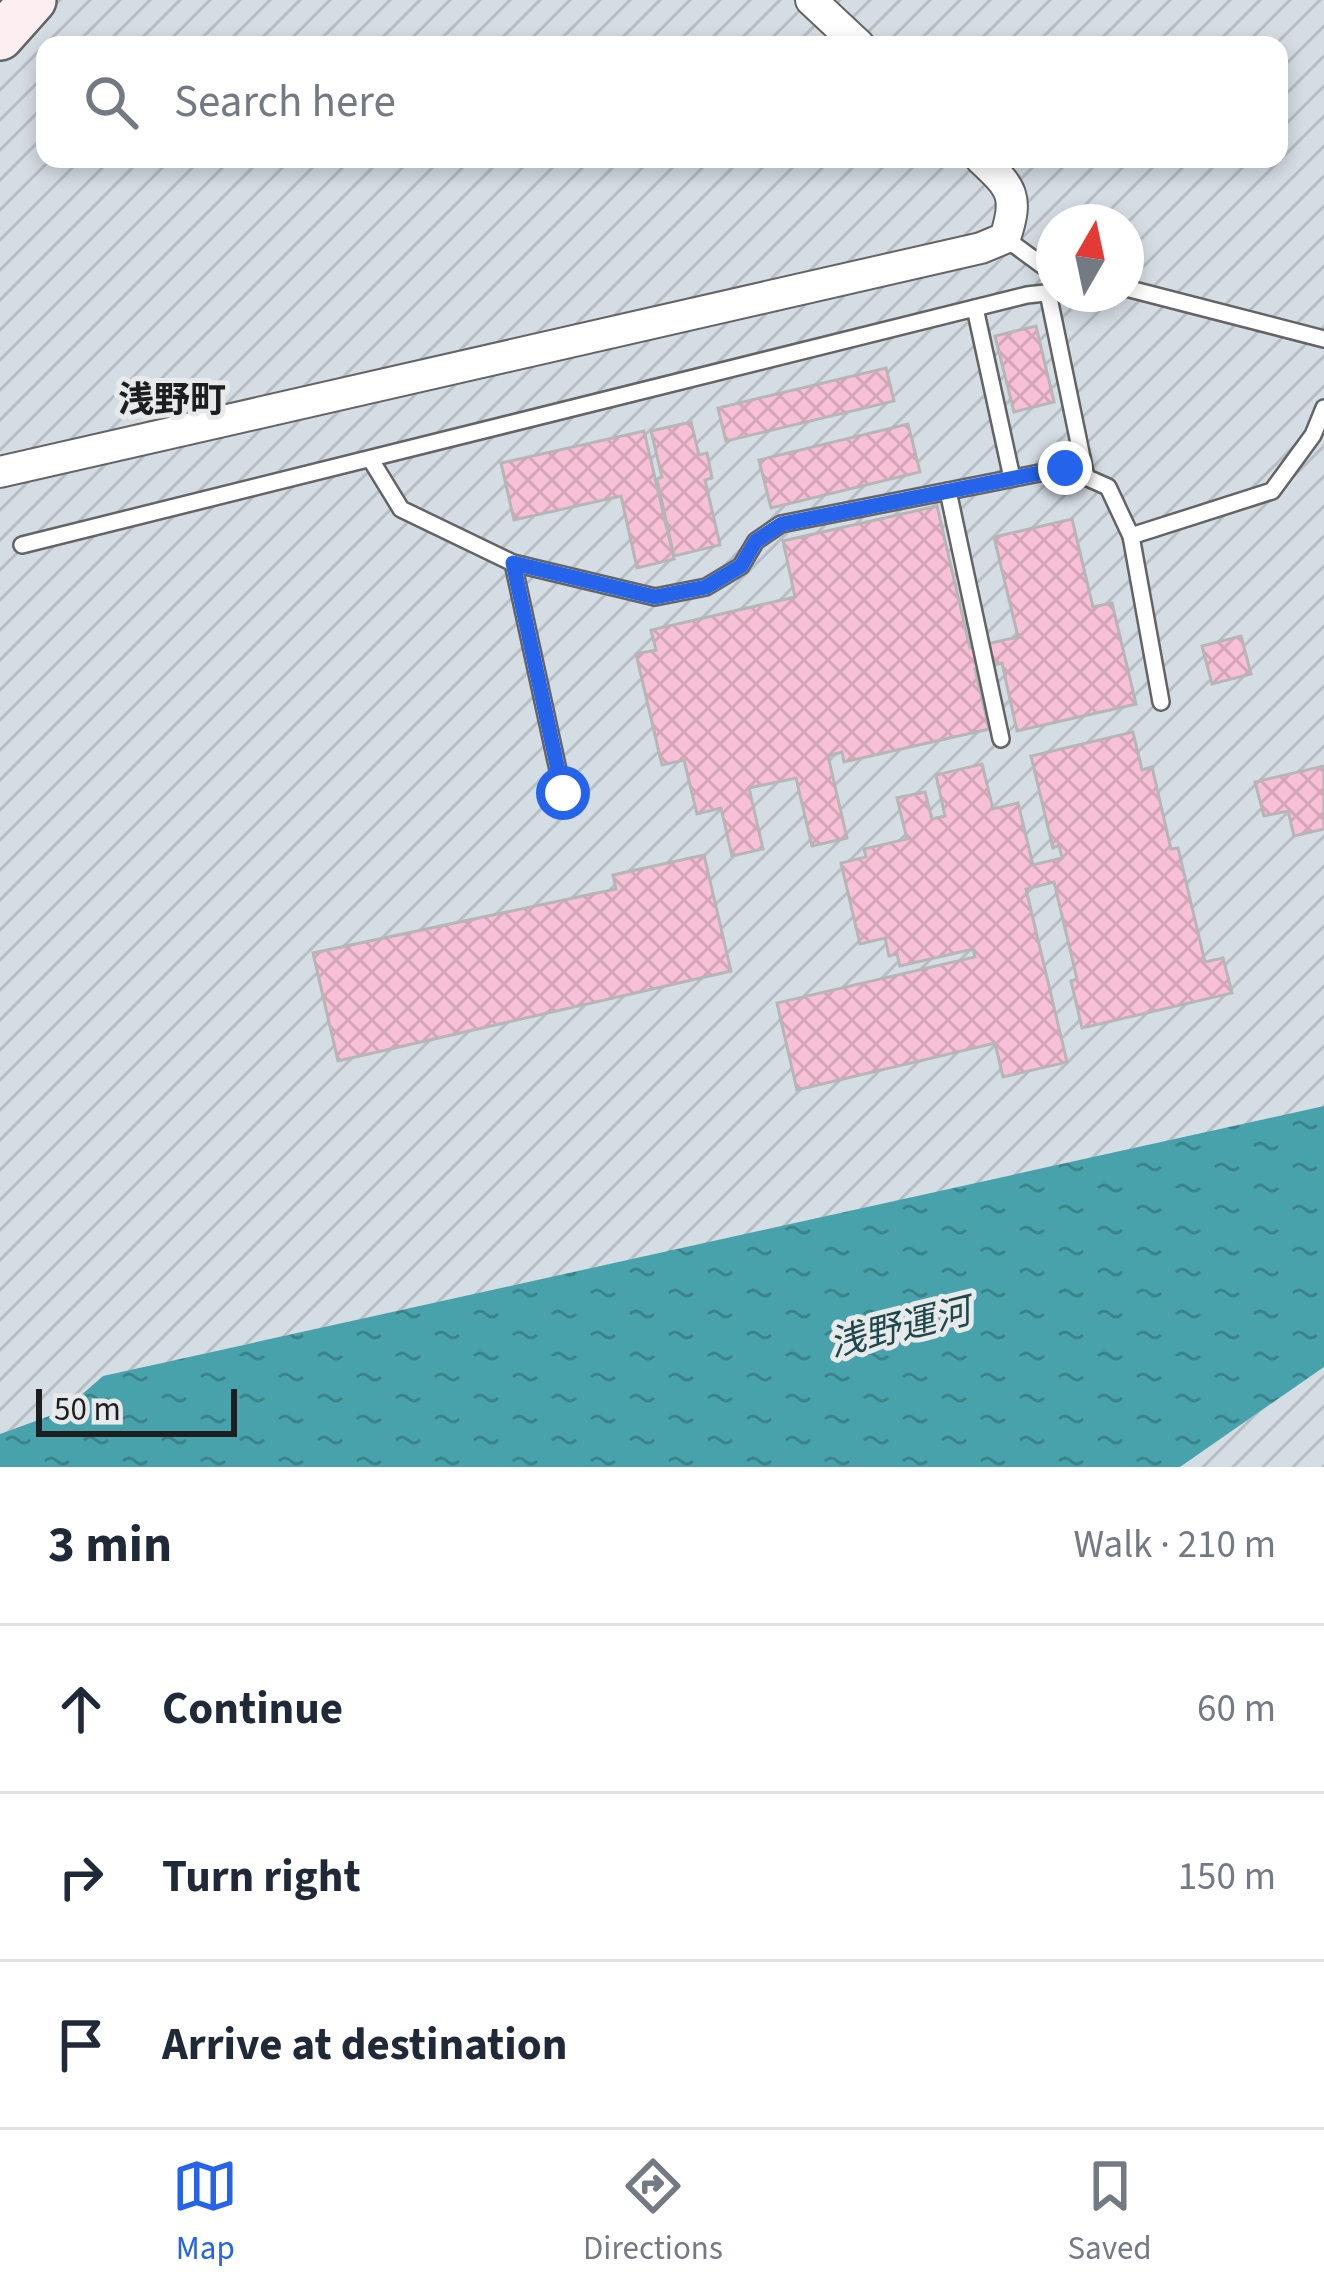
<!DOCTYPE html>
<html lang="en">
<head>
<meta charset="utf-8">
<style>
  :root { --surface:#fff; --page:#f2f2f3; --text:#1f2937; --muted:#747a83; --line:#e0e1e3; --accent:#2563eb }
  body { margin:0; font-family:"Source Sans 3","Noto Sans JP",sans-serif; background:var(--page); color:var(--text) }
  .compass { position:absolute; left:1036px; top:204px; width:108px; height:108px; border-radius:50%; background:var(--surface); box-shadow:0 6px 18px #0003; rotate:9deg }
  .scale { position:absolute; left:36px; bottom:30px; width:201px; box-sizing:border-box; padding-left:12px; border:6px solid #1d1e1f; border-top:0; font-size:33px; line-height:42px; white-space:nowrap; color:#1d1e1f; -webkit-text-stroke:9px #e7e9ea; paint-order:stroke }
  .stop { position:absolute; width:36px; height:36px; margin:-27px; border:9px solid #2563eb; border-radius:50%; background:#fff }
  .stop.end { background:#2563eb; border-color:#fff; box-shadow:0 3px 12px #0008 }
  .list { margin:0; padding:0; list-style:none }
  h2 { display:flex; justify-content:space-between; align-items:center; height:156px; margin:0; padding:0 48px; font-size:51px }
  h2 small { font-size:39px; font-weight:400; color:var(--muted) }
  .list li { display:grid; grid-template-columns:78px 1fr auto; gap:36px; align-items:center; box-sizing:border-box; height:168px; padding:0 48px; border-top:3px solid var(--line) }
  .list b { display:block; font-size:45px; white-space:nowrap }
  .list em { font-size:39px; font-style:normal; color:var(--muted) }
  .icon { flex:none; width:66px; height:66px; fill:none; stroke:currentColor; stroke-width:2; stroke-linecap:round; stroke-linejoin:round }
  .map { position:relative; flex:none; width:1324px; height:1467px; overflow:hidden }
  .search { position:absolute; background:var(--surface); box-shadow:0 6px 18px #0003; left:36px; right:36px; top:36px; height:132px; display:flex; align-items:center; gap:30px; box-sizing:border-box; padding:0 42px; border-radius:24px; color:var(--muted); font-size:45px }
  .sheet { height:660px; background:var(--surface) }
  nav { display:flex; justify-content:space-around; align-items:center; box-sizing:border-box; height:168px; border-top:3px solid var(--line); background:var(--surface); font-size:33px; color:var(--muted) }
  nav a { display:grid; justify-items:center; gap:6px }
  nav .on { color:var(--accent) }
  .map>svg:first-child { display:block }
  .industrial { fill:url(#industrial-furrows); fill-rule:evenodd }
  .water { fill:url(#water-ripples) }
  .building { fill:url(#building-cross-hatch); stroke:#b7b5b6; stroke-width:3 }
  .lines { fill:none; stroke-linecap:round; stroke-linejoin:round }
  .lane-casing { stroke:#636465; stroke-width:20 }
  .street-casing { stroke:#636465; stroke-width:34 }
  .secondary-casing { stroke:#636465; stroke-width:50 }
  .lane { stroke:#fff; stroke-width:15 }
  .street { stroke:#fff; stroke-width:30 }
  .secondary { stroke:#fdeff1; stroke-width:45 }
  .route { stroke:#2563eb; stroke-width:15 }
  .labels { text-anchor:middle; dominant-baseline:central; stroke-width:10; stroke-linejoin:round; paint-order:stroke }
  .neighbourhood-label { font-size:36px; font-weight:bold; fill:#1d1e1f; stroke:#e7e9ea }
  .water-label { font-size:36px; font-style:italic; fill:#1e484c; stroke:#e7e9ea }
</style>
</head>
<body>
<div class="map">
<svg width="1324" height="1467" viewBox="0 0 1324 1467">
  <defs>
    <pattern id="industrial-furrows" width="10" height="10" patternUnits="userSpaceOnUse" patternTransform="scale(3)"><rect width="10" height="10" fill="#d5dde4"/><path d="M-1 1l2-2M0 10L10 0M9 11l2-2" fill="none" stroke="#b6bdc3"/></pattern>
    <pattern id="water-ripples" width="26" height="14" patternUnits="userSpaceOnUse" patternTransform="scale(3)"><rect width="26" height="14" fill="#47a2ab"/><path d="M2 4q2-2 4 0t4 0M15 11q2-2 4 0t4 0" fill="none" stroke="#3b838b"/></pattern>
    <pattern id="building-cross-hatch" width="8" height="8" patternUnits="userSpaceOnUse" patternTransform="scale(3)"><rect width="8" height="8" fill="#f8c0d6"/><path d="M0 0l8 8M0 8l8-8" fill="none" stroke="#d4a5b7"/></pattern>
  </defs>
  <rect width="100%" height="100%" fill="#e7e9ea"/>
  <!-- industrial -->
  <g class="industrial">
    <path d="M 0,0 L 1324,0 L 1324,1107 L 103,1376 L 63,1411 L 0,1434 ZM 45,45 L 1279,45 L 1279,159 L 45,159 ZM 1054,222 L 1126,222 L 1126,294 L 1054,294 Z"/>
    <path d="M 1324,1367 L 1324,1467 L 1180,1467 Z"/>
  </g>
  <!-- water -->
  <path class="water" d="M 1324,1106 L 1324,1367 L 1180,1467 L 0,1467 L 0,1434 L 63,1411 L 103,1376 Z"/>
  <!-- building -->
  <g class="building">
    <path d="M 1036,326 L 1054,402 L 1014,412 L 995,336 Z"/>
    <path d="M 886,368 L 894,401 L 726,441 L 718,408 Z"/>
    <path d="M 691,422 L 699,455 L 707,453 L 712,478 L 705,480 L 720,545 L 674,556 L 657,479 L 662,477 L 651,431 Z"/>
    <path d="M 908,424 L 920,472 L 771,508 L 759,460 Z"/>
    <path d="M 644,431 L 674,559 L 637,568 L 621,496 L 514,520 L 501,463 Z"/>
    <path d="M 937,506 L 970,648 L 1018,637 L 994,537 L 1072,519 L 1093,607 L 1112,603 L 1136,704 L 1017,731 L 1002,663 L 975,669 L 989,729 L 844,762 L 842,752 L 828,756 L 847,838 L 812,846 L 796,778 L 749,788 L 763,849 L 732,856 L 721,808 L 697,814 L 684,760 L 662,765 L 636,654 L 656,650 L 651,630 L 795,597 L 783,541 Z"/>
    <path d="M 1241,636 L 1251,674 L 1212,684 L 1202,646 Z"/>
    <path d="M 1133,732 L 1142,770 L 1152,767 L 1171,849 L 1178,848 L 1205,962 L 1223,958 L 1232,993 L 1082,1028 L 1071,981 L 1077,979 L 1054,882 L 1026,889 L 1067,1062 L 1003,1077 L 995,1043 L 797,1090 L 777,1003 L 975,957 L 973,949 L 900,966 L 897,954 L 889,956 L 885,938 L 860,944 L 841,863 L 866,857 L 864,849 L 907,839 L 897,798 L 925,792 L 932,819 L 945,816 L 936,775 L 982,764 L 993,809 L 1018,803 L 1033,865 L 1062,858 L 1059,845 L 1053,848 L 1031,756 Z"/>
    <path d="M 1324,766 L 1324,829 L 1294,836 L 1288,811 L 1264,816 L 1255,782 Z"/>
    <path d="M 704,855 L 731,971 L 338,1061 L 313,953 L 616,889 L 613,875 Z"/>
  </g>
  <g class="lines">
    <defs>
      <g id="lane">
        <path d="M 1005,238 L 1054,274"/>
        <path d="M 1126,288 L 1324,339"/>
        <path d="M 1048,293 L 1086,477"/>
        <path d="M 975,308 L 1012,478"/>
        <path d="M 371,460 L 401,509 L 513,563 L 655,597 L 706,587 L 741,566 L 756,541 L 781,524 L 1065,468 L 1108,487 L 1131,536"/>
        <path d="M 948,491 L 1001,739"/>
        <path d="M 22,545 L 1027,295 L 1054,292"/>
        <path d="M 513,563 L 563,793"/>
        <path d="M 1161,702 L 1131,536 L 1272,491 L 1313,435 L 1324,408"/>
      </g>
      <g id="street">
        <path d="M 811,0 L 859,45"/>
        <path d="M 0,472 L 981,248 L 1005,238 C 1019,196 1012,188 981,159"/>
      </g>
      <path id="secondary" d="M 0,37 L 33,0"/>
    </defs>
    <!-- lane casing -->
    <use href="#lane" class="lane-casing"/>
    <!-- street casing -->
    <use href="#street" class="street-casing"/>
    <!-- secondary casing -->
    <use href="#secondary" class="secondary-casing"/>
    <!-- lane -->
    <use href="#lane" class="lane"/>
    <!-- street -->
    <use href="#street" class="street"/>
    <!-- secondary -->
    <use href="#secondary" class="secondary"/>
  </g>
  <g class="lines">
    <!-- route -->
    <path class="route" d="M 563,793 L 513,563 L 655,597 L 706,587 L 741,566 L 756,541 L 782,524 L 1065,468"/>
  </g>
  <g class="labels">
    <!-- neighbourhood labels -->
    <g class="neighbourhood-label">
      <text x="172" y="400">浅野町</text>
    </g>
    <!-- water labels -->
    <g class="water-label">
      <text transform="translate(900 1328) rotate(-14)">浅野運河</text>
    </g>
  </g>
</svg>
<svg class="compass" viewBox="-18 -18 36 36"><path d="M0-13l5 13h-10z" fill="#e53935"/><path d="M0 13l5-13h-10z" fill="#747a83"/></svg>
<div class="scale">50 m</div>
<div class="stop" style="left:563px;top:793px"></div>
<div class="stop end" style="left:1065px;top:468px"></div>
<div class="search"><svg class="icon" aria-label="search" viewBox="0 0 24 24"><circle cx="10" cy="10" r="6"/><path d="M15 15l6 6"/></svg>Search here</div>
</div>
<section class="sheet">
<h2>3 min<small>Walk · 210 m</small></h2>
<ul class="list">
<li><svg class="icon" aria-label="ahead" viewBox="0 0 24 24"><path d="M12 20V5M6 11l6-6 6 6"/></svg><div><b>Continue</b></div><em>60 m</em></li>
<li><svg class="icon" aria-label="right" viewBox="0 0 24 24"><path d="M7 20v-9h11M14 6l5 5-5 5"/></svg><div><b>Turn right</b></div><em>150 m</em></li>
<li><svg class="icon" aria-label="arrive" viewBox="0 0 24 24"><path d="M6 21V4h12l-3 4 3 4H6"/></svg><div><b>Arrive at destination</b></div></li>
</ul>
</section>
<nav>
<a class="on"><svg class="icon" aria-label="map" viewBox="0 0 24 24"><path d="M3 6l6-2 6 2 6-2v14l-6 2-6-2-6 2zM9 4v14M15 6v14"/></svg>Map</a>
<a><svg class="icon" aria-label="directions" viewBox="0 0 24 24"><path d="M12 3l9 9-9 9-9-9zM9 14v-3h6M13 9l2 2-2 2"/></svg>Directions</a>
<a><svg class="icon" aria-label="saved" viewBox="0 0 24 24"><path d="M7 4h10v16l-5-4-5 4z"/></svg>Saved</a>
</nav>
</body>
</html>
